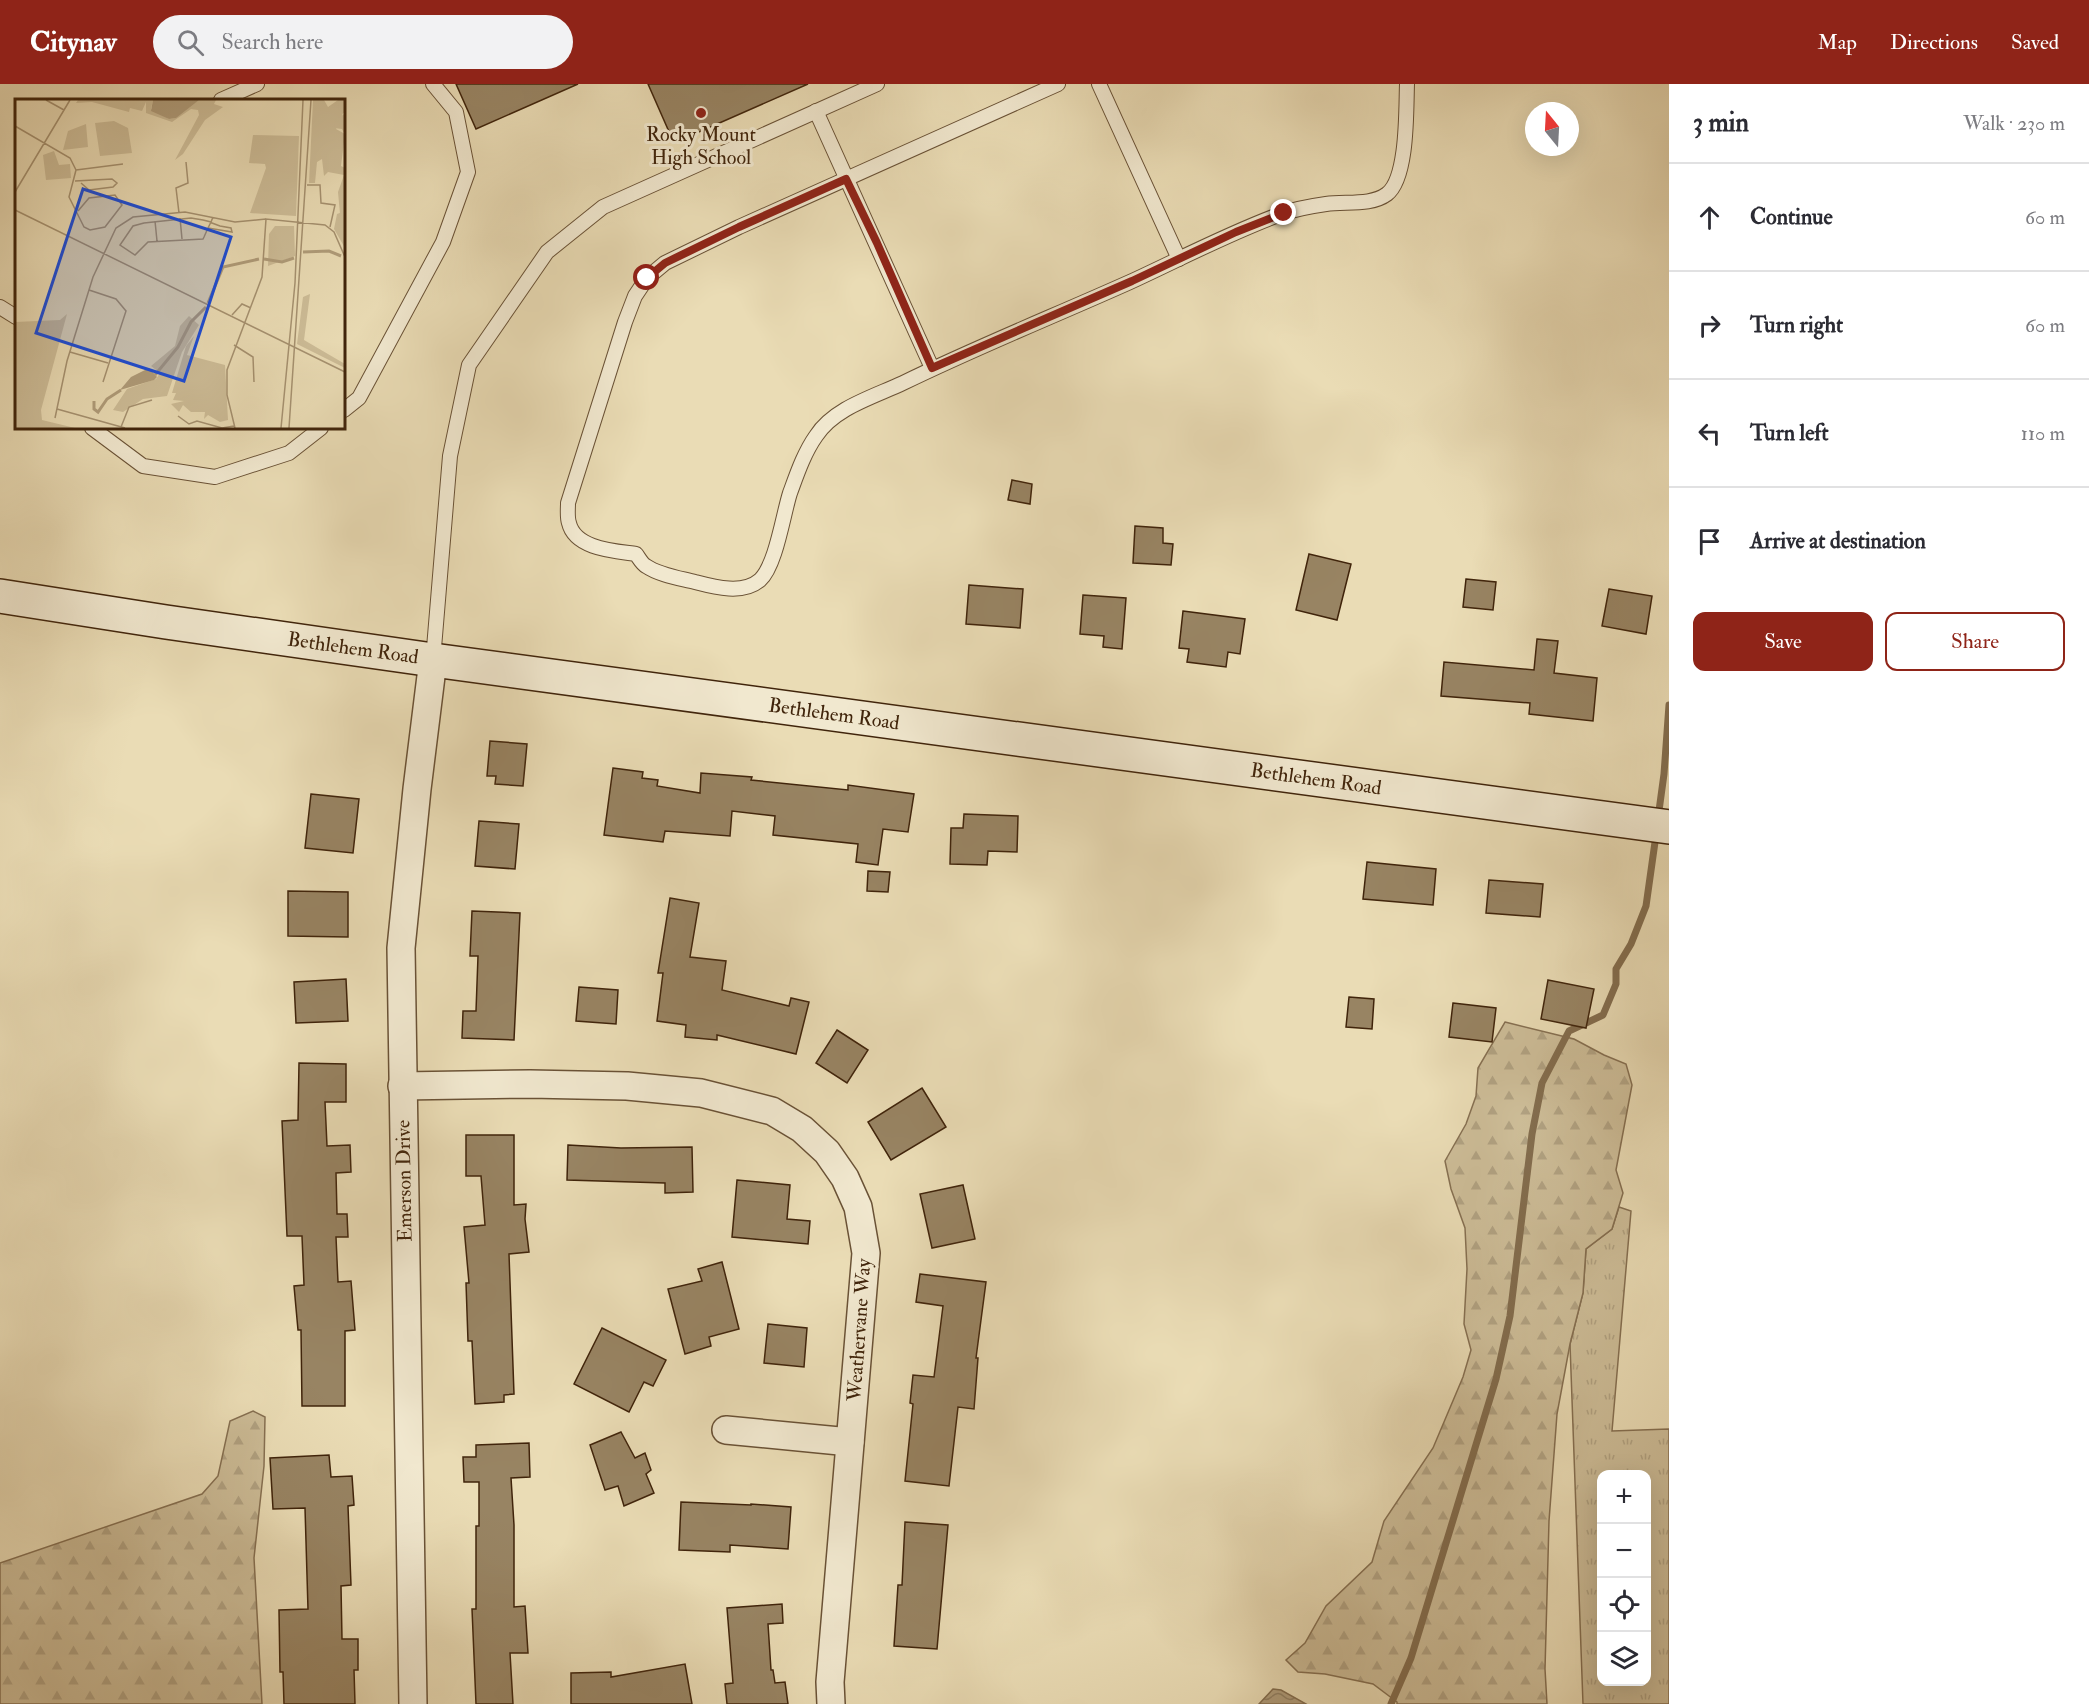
<!DOCTYPE html>
<html lang="en">
<head>
<meta charset="utf-8">
<style>
  :root { --surface:#fff; --page:#f2f2f3; --text:#2b2b33; --muted:#7c7c81; --line:#e1e1e2; --accent:#8f2418 }
  body { margin:0; font-family:"IM FELL Double Pica",serif; background:var(--page); color:var(--text) }
  .controls { position:absolute; right:18px; bottom:18px; display:grid; overflow:hidden; border-radius:12px; box-shadow:0 6px 24px #0002 }
  .controls button { width:54px; height:54px; display:grid; place-items:center; padding:0; border:0; border-bottom:2px solid var(--line); background:var(--surface); color:var(--text); font:30px sans-serif }
  .compass { position:absolute; left:1525px; top:18px; width:54px; height:54px; border-radius:50%; background:var(--surface); box-shadow:0 6px 24px #0002; rotate:342deg }
  .stop { position:absolute; width:18px; height:18px; margin:-14px; border:4px solid #8f2418; border-radius:50%; background:#fff }
  .stop.end { background:#8f2418; border-color:#fff; box-shadow:0 2px 6px #0008 }
  .list { margin:0; padding:0; list-style:none }
  h2 { display:flex; justify-content:space-between; align-items:center; height:78px; margin:0; padding:0 24px; font-size:26px }
  h2 small { font-size:20px; font-weight:400; color:var(--muted) }
  .list li { display:grid; grid-template-columns:39px 1fr auto; gap:18px; align-items:center; box-sizing:border-box; height:108px; padding:0 24px; border-top:2px solid var(--line) }
  .list b { display:block; font-size:22px; white-space:nowrap }
  .list em { font-size:20px; font-style:normal; color:var(--muted) }
  .actions { display:flex; gap:12px; padding:18px 24px }
  .actions a { flex:1; padding:14px 0; border:2px solid var(--accent); border-radius:12px; text-align:center; font-size:21px; color:var(--accent) }
  .actions .main { background:var(--accent); color:#fff }
  .icon { flex:none; width:33px; height:33px; fill:none; stroke:currentColor; stroke-width:2; stroke-linecap:round; stroke-linejoin:round }
  .map { position:relative; flex:none; width:1669px; height:1620px; overflow:hidden }
  header { display:flex; align-items:center; gap:36px; box-sizing:border-box; height:84px; padding:0 30px; background:var(--accent); color:#fff }
  header strong { font-size:28px }
  nav { display:flex; gap:33px; margin-inline-start:auto; font-size:21px }
  .search { width:420px; height:54px; background:var(--page); display:flex; align-items:center; gap:15px; box-sizing:border-box; padding:0 21px; border-radius:33px; color:var(--muted); font-size:22px }
  main { display:flex }
  aside { flex:1; background:var(--surface) }
  .map>svg:first-child { display:block }
  .grass { fill:url(#grass-tufts); stroke:#867052; stroke-width:1.5; fill-rule:evenodd }
  .forest { fill:url(#forest-firs); stroke:#867052; stroke-width:1.5 }
  .water { fill:url(#water-waves); stroke:#836d4e; stroke-width:1.5 }
  .lines { fill:none; stroke-linecap:round; stroke-linejoin:round }
  .stream { stroke:#836d4e; stroke-width:7 }
  .building { fill:#988463; stroke:#40240b; stroke-width:1.5 }
  .service-casing { stroke:#6a5236; stroke-width:16 }
  .minor-casing { stroke:#6a5236; stroke-width:30 }
  .secondary-casing { stroke:#40240b; stroke-width:36 }
  .service { stroke:#f1e8cf; stroke-width:14 }
  .minor { stroke:#f1e8cf; stroke-width:27 }
  .secondary { stroke:#f1e8cf; stroke-width:33 }
  .route { stroke:#8f2418; stroke-width:8 }
  .poi-dot { fill:#8f2418; stroke:#f1e8cf; stroke-width:2 }
  .labels { text-anchor:middle; dominant-baseline:central; stroke-width:6; stroke-linejoin:round; paint-order:stroke }
  .poi-label { font-size:20px; fill:#40240b; stroke:#f1e8cf }
  .street-label { font-size:20px; fill:#40240b; stroke:#f1e8cf }
  .inset-river { fill:none; stroke:#b09d7b; stroke-width:3 }
  .inset-road { fill:none; stroke:#a69271; stroke-width:1.5 }
  .view { fill:#1d4ed8; fill-opacity:0.15; stroke:#1d4ed8; stroke-width:3 }
  .inset-edge { fill:none; stroke:#40240b; stroke-width:3 }
</style>
</head>
<body>
<header>
<strong>Citynav</strong>
<div class="search"><svg class="icon" aria-label="search" viewBox="0 0 24 24"><circle cx="10" cy="10" r="6"/><path d="M15 15l6 6"/></svg>Search here</div>
<nav><a>Map</a><a>Directions</a><a>Saved</a></nav>
</header>
<main>
<div class="map">
<svg width="1669" height="1620" viewBox="0 0 1669 1620">
  <defs>
    <pattern id="grass-tufts" width="24" height="20" patternUnits="userSpaceOnUse" patternTransform="scale(1.5)"><rect width="24" height="20" fill="#cdbd98"/><path d="M3 7l-1-3M5 7V3M7 7l1-3M15 17l-1-3M17 17v-4M19 17l1-3" fill="none" stroke="#b1a282"/></pattern>
    <pattern id="forest-firs" width="22" height="20" patternUnits="userSpaceOnUse" patternTransform="scale(1.5)"><rect width="22" height="20" fill="#cdbd98"/><path d="M5 1l3.5 6h-7zM16 11l3.5 6h-7z" fill="#b1a282"/></pattern>
    <pattern id="water-waves" width="16" height="10" patternUnits="userSpaceOnUse" patternTransform="scale(1.5)"><rect width="16" height="10" fill="#b09d7b"/><path d="M0 5q4-4 8 0t8 0" fill="none" stroke="#918063"/></pattern>
  </defs>
  <rect width="100%" height="100%" fill="#eadcb5"/>
  <filter id="stains"><feTurbulence type="fractalNoise" baseFrequency=".00333" numOctaves="4"/><feColorMatrix values="0 0 0 0 .2 0 0 0 0 .09 0 0 0 0 .02 0 0 0 .5 -.17"/></filter>
  <radialGradient id="worn" r=".72"><stop offset=".6" stop-color="#630" stop-opacity="0"/><stop offset="1" stop-color="#630" stop-opacity=".3"/></radialGradient>
  <!-- grass -->
  <path class="grass" d="M 1619,1123 L 1631,1127 L 1612,1347 L 1669,1345 L 1669,1620 L 1583,1620 L 1570,1260 L 1583,1209 L 1586,1165 L 1612,1145 ZM 1602,1390 L 1646,1390 L 1646,1598 L 1602,1598 Z"/>
  <!-- forest -->
  <g class="forest">
    <path d="M 1505,938 L 1574,955 L 1604,971 L 1626,980 L 1632,1001 L 1616,1086 L 1623,1109 L 1612,1145 L 1586,1165 L 1583,1209 L 1570,1260 L 1557,1330 L 1549,1437 L 1545,1585 L 1547,1620 L 1397,1620 L 1397,1618 L 1373,1600 L 1325,1590 L 1298,1588 L 1286,1576 L 1305,1559 L 1326,1522 L 1372,1478 L 1384,1437 L 1433,1364 L 1463,1293 L 1471,1266 L 1464,1240 L 1467,1185 L 1465,1144 L 1451,1105 L 1445,1077 L 1466,1040 L 1476,1012 L 1478,984 Z"/>
    <path d="M 253,1327 L 265,1333 L 264,1382 L 254,1474 L 262,1620 L 0,1620 L 0,1479 L 202,1410 L 218,1392 L 230,1337 Z"/>
  </g>
  <!-- water -->
  <path class="water" d="M 1273,1605 L 1281,1606 L 1306,1620 L 1259,1620 Z"/>
  <g class="lines">
    <!-- stream -->
    <g class="stream">
      <path d="M 1658,734 L 1664,690 L 1669,621"/>
      <path d="M 1391,1620 L 1411,1574 L 1496,1295 L 1510,1232 L 1532,1050 L 1542,999 L 1569,947 L 1603,931 L 1616,900 L 1616,885 L 1631,860 L 1646,822 L 1656,751"/>
    </g>
  </g>
  <!-- building -->
  <g class="building">
    <path d="M 456,0 L 578,0 L 476,45 Z"/>
    <path d="M 648,0 L 808,0 L 674,59 Z"/>
    <path d="M 1012,396 L 1032,400 L 1030,420 L 1008,416 Z"/>
    <path d="M 1135,442 L 1163,444 L 1163,459 L 1173,460 L 1171,481 L 1133,479 Z"/>
    <path d="M 1309,470 L 1351,480 L 1337,536 L 1296,526 Z"/>
    <path d="M 1466,495 L 1496,498 L 1493,526 L 1463,523 Z"/>
    <path d="M 969,501 L 1023,505 L 1020,544 L 966,540 Z"/>
    <path d="M 1609,505 L 1652,512 L 1646,550 L 1602,542 Z"/>
    <path d="M 1083,511 L 1126,514 L 1122,565 L 1103,563 L 1104,552 L 1080,550 Z"/>
    <path d="M 1183,527 L 1245,535 L 1240,570 L 1228,568 L 1226,583 L 1187,578 L 1189,565 L 1179,564 Z"/>
    <path d="M 1537,555 L 1558,557 L 1554,589 L 1597,594 L 1593,637 L 1529,630 L 1530,619 L 1441,612 L 1444,578 L 1534,586 Z"/>
    <path d="M 490,657 L 527,660 L 523,702 L 495,700 L 496,692 L 487,692 Z"/>
    <path d="M 613,684 L 643,688 L 642,694 L 658,696 L 657,702 L 700,709 L 701,689 L 752,693 L 751,696 L 848,706 L 848,701 L 914,710 L 908,748 L 883,745 L 878,781 L 856,778 L 858,760 L 773,751 L 775,732 L 732,727 L 730,752 L 665,747 L 663,758 L 604,751 Z"/>
    <path d="M 311,710 L 359,715 L 353,769 L 305,764 Z"/>
    <path d="M 964,730 L 1018,732 L 1017,768 L 988,767 L 987,781 L 950,780 L 951,744 L 963,744 Z"/>
    <path d="M 479,737 L 519,740 L 515,785 L 475,782 Z"/>
    <path d="M 1367,778 L 1436,785 L 1433,821 L 1363,815 Z"/>
    <path d="M 868,787 L 890,788 L 888,808 L 867,807 Z"/>
    <path d="M 1489,796 L 1543,800 L 1540,833 L 1486,829 Z"/>
    <path d="M 288,807 L 348,808 L 348,853 L 288,852 Z"/>
    <path d="M 670,814 L 699,819 L 690,873 L 726,877 L 722,906 L 789,922 L 791,914 L 809,918 L 796,970 L 717,951 L 717,956 L 685,953 L 686,941 L 657,937 L 663,889 L 658,889 Z"/>
    <path d="M 472,827 L 520,829 L 514,956 L 462,954 L 463,927 L 476,927 L 478,872 L 470,872 Z"/>
    <path d="M 346,895 L 348,937 L 296,939 L 294,898 Z"/>
    <path d="M 1548,896 L 1594,905 L 1586,944 L 1541,935 Z"/>
    <path d="M 579,903 L 618,906 L 616,940 L 576,937 Z"/>
    <path d="M 1349,913 L 1374,915 L 1372,945 L 1346,943 Z"/>
    <path d="M 1453,919 L 1496,924 L 1492,958 L 1449,953 Z"/>
    <path d="M 837,946 L 868,966 L 847,999 L 816,979 Z"/>
    <path d="M 299,979 L 346,980 L 346,1018 L 325,1018 L 327,1062 L 350,1061 L 351,1088 L 336,1089 L 337,1130 L 347,1130 L 348,1153 L 336,1153 L 338,1198 L 351,1197 L 355,1246 L 345,1247 L 345,1322 L 302,1322 L 301,1246 L 298,1246 L 294,1202 L 304,1201 L 302,1152 L 287,1152 L 282,1037 L 298,1036 Z"/>
    <path d="M 922,1004 L 946,1043 L 891,1076 L 868,1038 Z"/>
    <path d="M 466,1051 L 514,1051 L 514,1121 L 526,1120 L 525,1135 L 529,1168 L 509,1170 L 514,1310 L 504,1311 L 504,1318 L 475,1320 L 472,1257 L 468,1257 L 466,1199 L 469,1199 L 464,1143 L 485,1141 L 481,1092 L 466,1092 Z"/>
    <path d="M 568,1061 L 621,1064 L 692,1063 L 693,1108 L 665,1109 L 665,1099 L 567,1096 Z"/>
    <path d="M 737,1096 L 790,1101 L 787,1135 L 810,1137 L 808,1160 L 732,1153 Z"/>
    <path d="M 963,1101 L 975,1155 L 932,1164 L 920,1110 Z"/>
    <path d="M 722,1178 L 739,1245 L 709,1253 L 711,1262 L 685,1270 L 668,1205 L 702,1197 L 698,1185 Z"/>
    <path d="M 920,1190 L 986,1198 L 976,1274 L 978,1274 L 974,1325 L 958,1323 L 949,1402 L 905,1397 L 913,1320 L 910,1319 L 913,1291 L 934,1293 L 943,1222 L 916,1218 Z"/>
    <path d="M 768,1240 L 807,1244 L 804,1283 L 764,1279 Z"/>
    <path d="M 602,1244 L 666,1276 L 653,1302 L 644,1298 L 629,1328 L 574,1300 Z"/>
    <path d="M 621,1348 L 635,1374 L 645,1369 L 651,1386 L 646,1390 L 654,1409 L 624,1422 L 618,1402 L 605,1406 L 590,1361 Z"/>
    <path d="M 529,1359 L 530,1393 L 511,1394 L 514,1441 L 514,1523 L 525,1522 L 528,1569 L 510,1569 L 513,1620 L 476,1620 L 472,1525 L 476,1525 L 476,1442 L 479,1442 L 479,1398 L 464,1398 L 463,1373 L 476,1373 L 476,1361 Z"/>
    <path d="M 329,1371 L 331,1393 L 352,1392 L 354,1421 L 348,1422 L 351,1501 L 341,1502 L 342,1555 L 358,1555 L 358,1586 L 354,1586 L 355,1620 L 284,1620 L 283,1588 L 280,1588 L 279,1526 L 308,1525 L 305,1424 L 273,1425 L 270,1374 Z"/>
    <path d="M 681,1418 L 751,1421 L 751,1420 L 791,1423 L 788,1465 L 730,1461 L 730,1468 L 679,1466 Z"/>
    <path d="M 905,1438 L 948,1441 L 937,1565 L 894,1562 L 898,1501 L 902,1501 Z"/>
    <path d="M 782,1520 L 783,1539 L 768,1540 L 771,1586 L 773,1586 L 775,1599 L 785,1598 L 788,1620 L 727,1620 L 725,1600 L 733,1599 L 727,1524 Z"/>
    <path d="M 685,1580 L 692,1620 L 571,1620 L 571,1589 L 611,1588 L 611,1593 Z"/>
  </g>
  <g class="lines">
    <defs>
      <g id="service">
        <path d="M 1058,0 L 739,143 L 665,179 L 647,194 L 635,212 L 625,238 L 568,419 C 568,425 567,433 569,439 C 575,465 615,467 636,470 C 639,474 642,480 646,482 C 659,491 679,494 695,498 C 714,503 743,511 760,496 C 776,481 783,431 790,409 C 797,390 804,369 816,352 C 834,324 873,313 903,299 C 977,263 1054,232 1130,198 C 1180,175 1229,149 1281,130 C 1295,125 1312,122 1326,120 C 1345,117 1371,122 1387,110 C 1408,94 1406,25 1407,0"/>
        <path d="M 1099,0 L 1179,175"/>
        <path d="M 221,16 L 257,0"/>
        <path d="M 816,27 L 932,284"/>
        <path d="M 0,223 L 16,233"/>
        <path d="M 344,326 L 359,314 L 443,158 L 468,88 L 456,28 L 433,0"/>
        <path d="M 92,344 L 143,382 L 215,393 L 289,369 L 321,344"/>
        <path d="M 433,576 L 450,372 L 469,281 L 547,168 L 603,123 L 877,0"/>
      </g>
      <g id="minor">
        <path d="M 402,1002 L 530,1000 L 627,1002 L 701,1009 L 772,1027 L 802,1045 L 827,1068 L 845,1094 L 858,1123 L 866,1169 L 830,1598 L 831,1620"/>
        <path d="M 726,1346 L 850,1358"/>
        <path d="M 413,1620 L 401,864 L 417,705 L 433,576"/>
      </g>
      <path id="secondary" d="M 0,512 L 166,538 L 433,576 L 1669,743"/>
    </defs>
    <!-- service casing -->
    <use href="#service" class="service-casing"/>
    <!-- minor casing -->
    <use href="#minor" class="minor-casing"/>
    <!-- secondary casing -->
    <use href="#secondary" class="secondary-casing"/>
    <!-- service -->
    <use href="#service" class="service"/>
    <!-- minor -->
    <use href="#minor" class="minor"/>
    <!-- secondary -->
    <use href="#secondary" class="secondary"/>
  </g>
  <g class="lines">
    <!-- route -->
    <path class="route" d="M 647,194 L 665,179 L 739,143 L 846,95 L 877,159 L 932,284 L 1132,197 L 1236,148 L 1284,129"/>
  </g>
  <!-- markers -->
  <circle class="poi-dot" cx="701" cy="29" r="6"/>
  <g class="labels">
    <!-- poi labels -->
    <g class="poi-label">
      <text x="701" y="50">Rocky Mount<tspan x="701" dy="23">High School</tspan></text>
    </g>
    <!-- street labels -->
    <g class="street-label">
      <text transform="translate(353 564) rotate(8)">Bethlehem Road</text>
      <text transform="translate(834 630) rotate(8)">Bethlehem Road</text>
      <text transform="translate(1316 695) rotate(8)">Bethlehem Road</text>
      <text transform="translate(404 1097) rotate(-91)">Emerson Drive</text>
      <text transform="translate(859 1246) rotate(-86)">Weathervane Way</text>
    </g>
  </g>
  <!-- overview -->
  <g transform="translate(15 15)">
    <rect width="330" height="330" fill="#eadcb5"/>
    <path d="M 298,1 L 309,1 L 313,8 L 323,1 L 329,12 L 321,30 L 330,35 L 326,67 L 330,69 L 330,112 L 325,115 L 323,93 L 329,76 L 313,73 L 309,77 L 307,60 L 302,63 L 300,84 L 294,84 ZM 295,195 L 289,241 L 330,265 L 330,269 L 282,245 L 288,198 ZM 179,237 L 172,256 L 210,266 L 213,321 L 205,323 L 193,316 L 189,320 L 190,313 L 176,313 L 168,306 L 164,313 L 156,305 L 169,302 L 158,301 L 161,294 L 157,294 L 171,247 Z" fill="#cdbd98"/>
    <path d="M 63,1 L 138,1 L 136,10 L 154,20 L 161,19 L 164,14 L 184,1 L 201,1 L 199,5 L 208,8 L 190,21 L 168,55 L 160,61 L 184,16 L 183,11 L 176,10 L 157,23 L 131,14 L 131,3 L 127,12 L 115,9 L 114,13 L 77,3 L 61,4 ZM 323,1 L 330,1 L 330,36 L 327,30 L 319,29 L 321,19 L 330,15 L 324,11 ZM 238,36 L 284,37 L 281,117 L 235,114 L 251,69 L 250,65 L 234,64 ZM 330,112 L 330,149 L 319,130 L 322,115 ZM 260,127 L 279,127 L 280,157 L 253,167 L 254,135 ZM 52,215 L 26,311 L 27,321 L 60,329 L 0,329 L 0,223 L 45,221 ZM 174,217 L 184,226 L 167,253 L 152,297 L 128,300 L 108,313 L 98,311 L 112,290 L 141,280 L 145,274 L 136,267 L 160,247 L 165,227 Z" fill="#cdbd98"/>
    <path d="M 39,52 L 44,66 L 55,65 L 56,79 L 31,81 L 28,56 Z" fill="#cdbd98"/>
    <path d="M 99,22 L 113,29 L 117,54 L 85,57 L 80,24 ZM 71,25 L 73,48 L 48,51 L 53,32 Z" fill="#cdbd98"/>
    <path d="M 138,1 L 184,1 L 161,19 L 154,20 L 136,12 ZM 134,269 L 142,278 L 139,281 L 105,291 L 116,278 Z" fill="#b09d7b"/>
    <path class="inset-river" d="M 288,153 L 314,152 L 326,157M 249,160 L 267,163 L 279,159M 193,204 L 208,168 L 244,160M 140,276 L 163,248 L 176,223 L 191,208M 79,302 L 79,310 L 83,313 L 92,300 L 106,291"/>
    <path class="inset-road" d="M 31,1 L 49,11M 0,27 L 55,59 L 61,71 L 54,98 L 69,128 L 75,131 L 90,128 L 107,106 L 100,96 L 74,99 L 63,112M 61,71 L 108,65M 60,82 L 97,80 L 102,84 L 98,88 L 74,91 L 66,84M 292,86 L 305,86 L 306,104 L 320,106 L 315,128M 0,93 L 55,1M 0,111 L 330,273M 164,114 L 161,89 L 173,84 L 171,63M 165,119 L 167,140M 140,122 L 142,142M 193,129 L 217,133 L 216,129 L 205,127 L 197,124 L 196,123 L 188,121 L 176,119 L 129,124 L 118,127 L 105,146 L 120,156 L 133,143 L 188,140 L 189,138 L 193,129 L 196,123 L 198,118M 74,191 L 101,200 L 111,212 L 88,283M 217,216 L 227,205 L 236,209M 219,246 L 238,258 L 239,283M 55,253 L 93,264M 42,310 L 110,329M 163,317 L 174,325 L 182,322 L 207,329 L 219,327M 40,319 L 52,262 L 78,178 L 101,129 L 118,118 L 170,113 L 220,123 L 251,120M 106,328 L 114,308 L 137,301M 220,329 L 212,296 L 212,271 L 247,178 L 251,120 L 310,126 L 319,133 L 330,158M 266,329 L 280,184 L 288,1M 274,329 L 296,1"/>
    <path class="view" d="M 68,90 L 216,138 L 169,282 L 21,234 Z"/>
    <rect width="330" height="330" class="inset-edge"/>
  </g>
  <rect width="100%" height="100%" filter="url(#stains)"/>
  <rect width="100%" height="100%" fill="url(#worn)"/>
</svg>
<div class="controls">
<button>+</button>
<button>−</button>
<button><svg class="icon" aria-label="locate" viewBox="0 0 24 24"><circle cx="12" cy="12" r="6"/><path d="M12 2v4M12 18v4M2 12h4M18 12h4"/></svg></button>
<button><svg class="icon" aria-label="layers" viewBox="0 0 24 24"><path d="M12 4l9 5-9 5-9-5zM3 14l9 5 9-5"/></svg></button>
</div>
<svg class="compass" viewBox="-18 -18 36 36"><path d="M0-13l5 13h-10z" fill="#e53935"/><path d="M0 13l5-13h-10z" fill="#7c7c81"/></svg>
<div class="stop" style="left:647px;top:194px"></div>
<div class="stop end" style="left:1284px;top:129px"></div>
</div>
<aside>
<h2>3 min<small>Walk · 230 m</small></h2>
<ul class="list">
<li><svg class="icon" aria-label="ahead" viewBox="0 0 24 24"><path d="M12 20V5M6 11l6-6 6 6"/></svg><div><b>Continue</b></div><em>60 m</em></li>
<li><svg class="icon" aria-label="right" viewBox="0 0 24 24"><path d="M7 20v-9h11M14 6l5 5-5 5"/></svg><div><b>Turn right</b></div><em>60 m</em></li>
<li><svg class="icon" aria-label="left" viewBox="0 0 24 24"><path d="M17 20v-9H6M10 6l-5 5 5 5"/></svg><div><b>Turn left</b></div><em>110 m</em></li>
<li><svg class="icon" aria-label="arrive" viewBox="0 0 24 24"><path d="M6 21V4h12l-3 4 3 4H6"/></svg><div><b>Arrive at destination</b></div></li>
</ul>
<div class="actions"><a class="main">Save</a><a>Share</a></div>
</aside>
</main>
</body>
</html>
